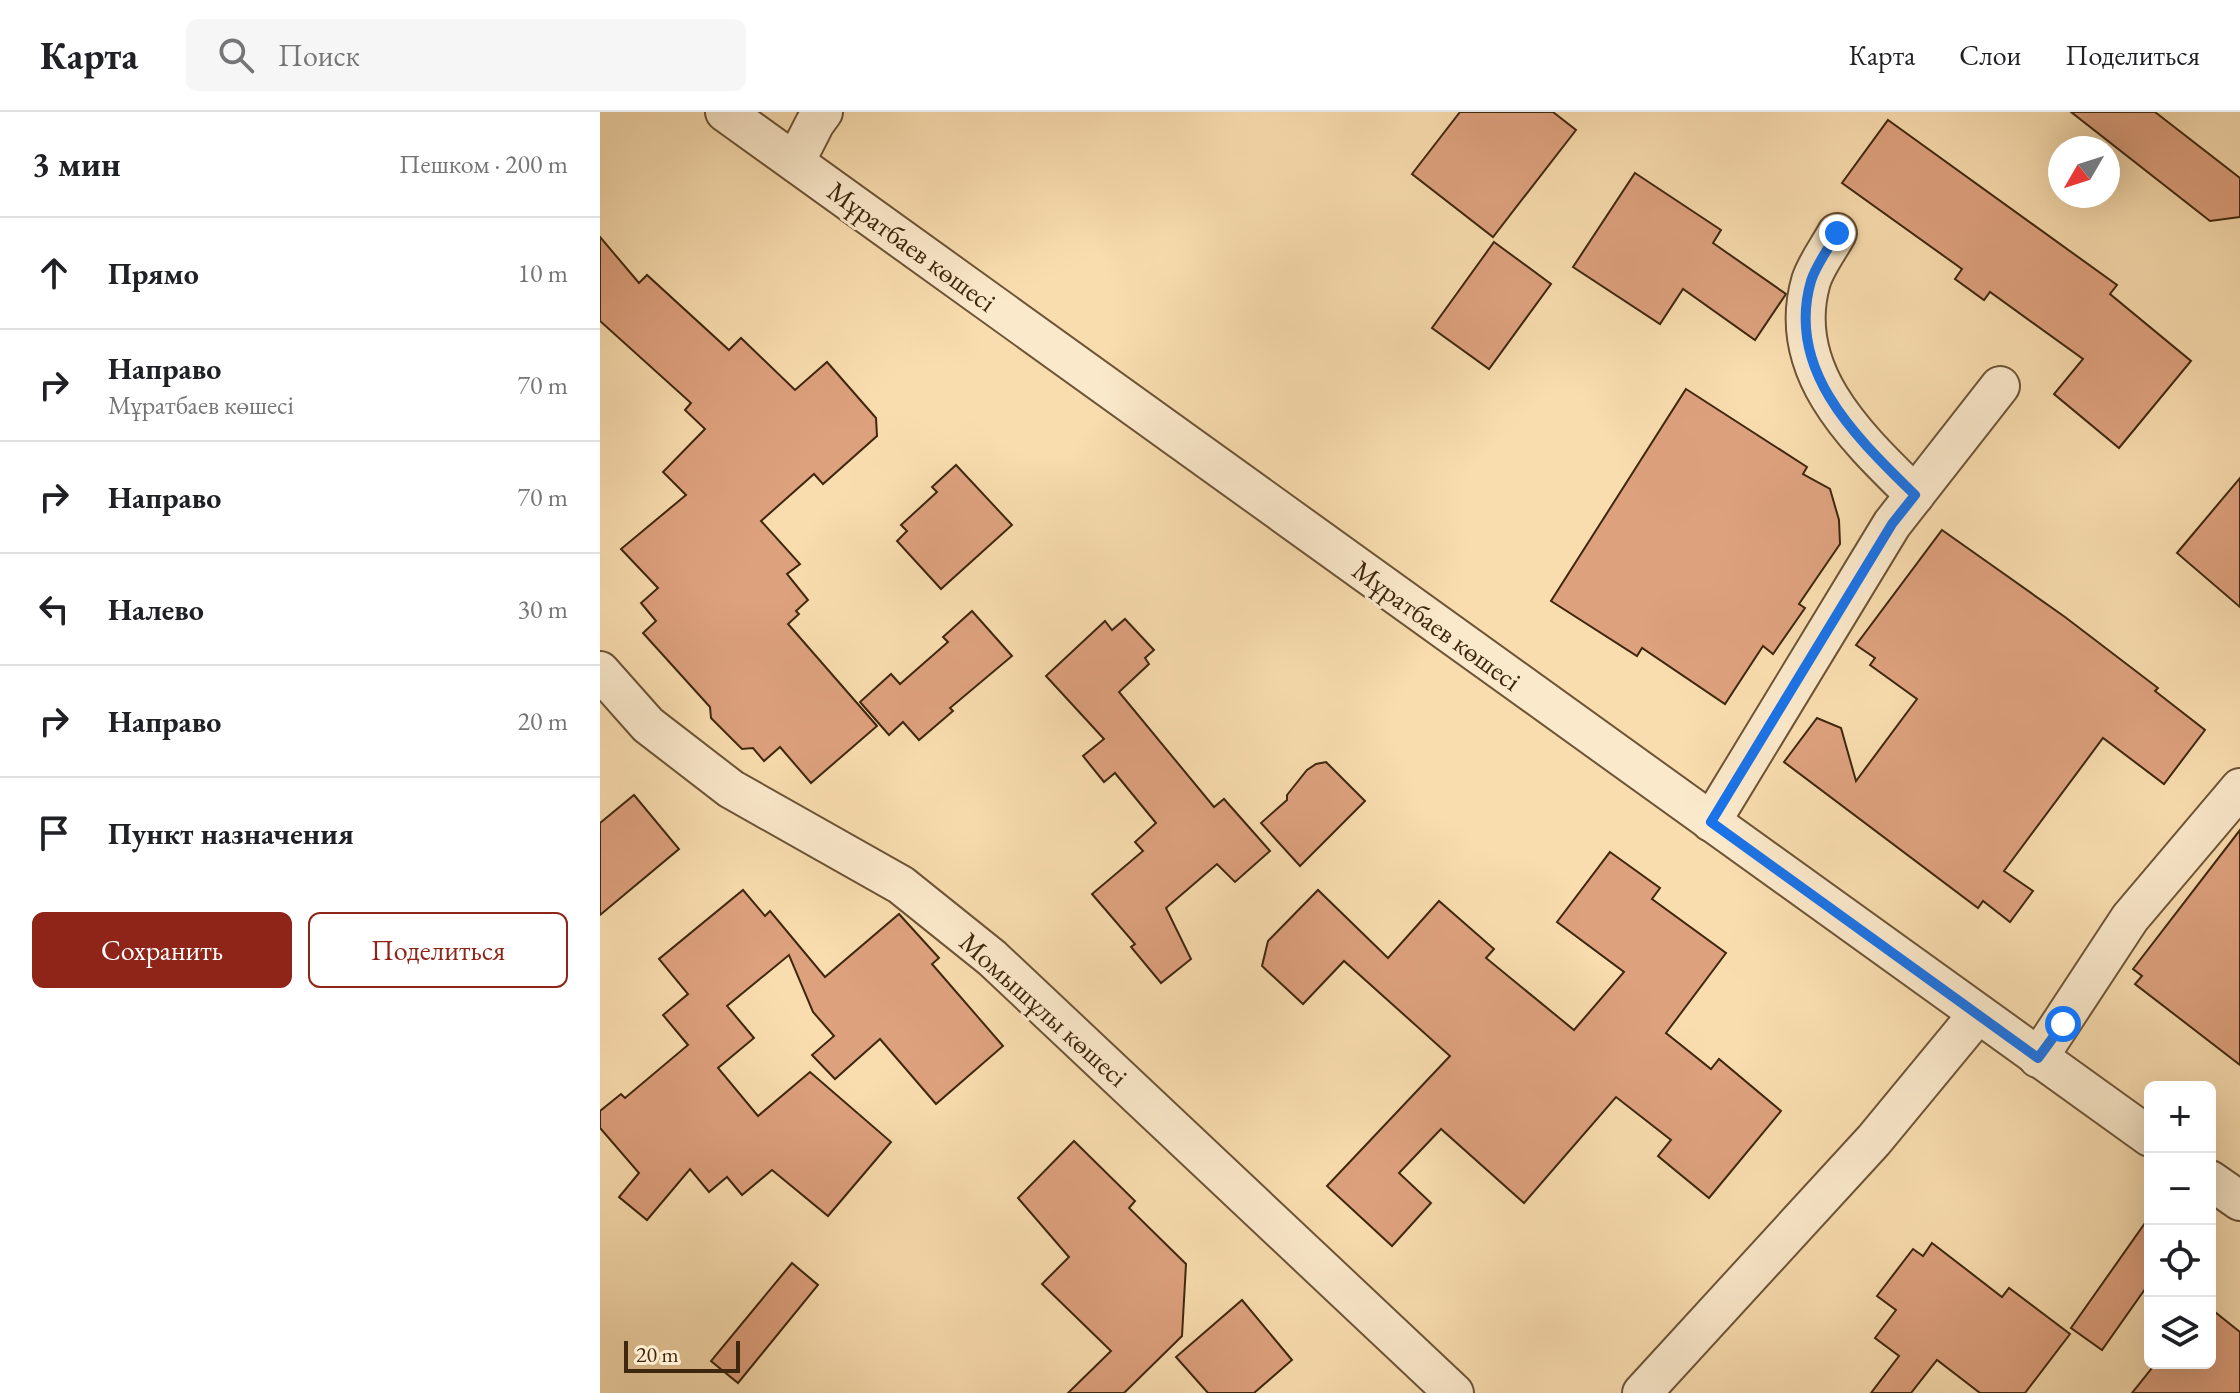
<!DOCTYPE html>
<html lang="ru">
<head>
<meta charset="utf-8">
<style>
  :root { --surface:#fff; --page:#f6f6f6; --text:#202124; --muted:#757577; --line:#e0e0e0; --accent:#8f2418 }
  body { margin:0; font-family:"EB Garamond",serif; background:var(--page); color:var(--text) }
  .controls { position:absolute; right:24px; bottom:24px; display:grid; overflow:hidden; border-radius:12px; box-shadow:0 8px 32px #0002 }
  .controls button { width:72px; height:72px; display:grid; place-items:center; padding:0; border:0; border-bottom:2px solid var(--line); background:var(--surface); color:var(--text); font:40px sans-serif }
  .compass { position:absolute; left:1448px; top:24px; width:72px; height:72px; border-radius:50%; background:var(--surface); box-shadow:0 8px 32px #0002; rotate:231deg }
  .scale { position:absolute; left:24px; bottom:20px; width:116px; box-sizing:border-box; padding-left:8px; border:4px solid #3e270e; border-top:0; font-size:22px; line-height:28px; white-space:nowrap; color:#3e270e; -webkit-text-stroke:6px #fbe9cb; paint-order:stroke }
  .stop { position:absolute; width:24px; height:24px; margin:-18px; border:6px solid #1a73e8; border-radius:50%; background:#fff }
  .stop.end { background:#1a73e8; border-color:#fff; box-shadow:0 2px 8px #0008 }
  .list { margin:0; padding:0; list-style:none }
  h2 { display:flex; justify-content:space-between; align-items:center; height:104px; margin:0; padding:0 32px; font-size:34px }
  h2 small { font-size:26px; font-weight:400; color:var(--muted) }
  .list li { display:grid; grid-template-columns:52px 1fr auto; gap:24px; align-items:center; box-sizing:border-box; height:112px; padding:0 32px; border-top:2px solid var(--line) }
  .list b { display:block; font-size:30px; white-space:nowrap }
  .list p { margin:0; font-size:26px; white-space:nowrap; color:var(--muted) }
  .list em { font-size:26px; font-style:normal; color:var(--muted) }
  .actions { display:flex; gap:16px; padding:24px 32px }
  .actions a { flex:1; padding:18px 0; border:2px solid var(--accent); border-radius:12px; text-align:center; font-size:28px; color:var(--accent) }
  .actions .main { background:var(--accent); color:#fff }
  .icon { flex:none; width:44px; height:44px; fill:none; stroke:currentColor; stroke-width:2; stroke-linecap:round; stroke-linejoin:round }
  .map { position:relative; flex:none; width:1640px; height:1281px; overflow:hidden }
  header { display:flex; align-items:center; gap:48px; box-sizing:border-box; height:112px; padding:0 40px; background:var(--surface); border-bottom:2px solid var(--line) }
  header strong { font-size:38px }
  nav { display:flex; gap:44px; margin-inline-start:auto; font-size:28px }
  .search { width:560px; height:72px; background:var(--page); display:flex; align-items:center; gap:20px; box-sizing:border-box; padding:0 28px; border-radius:12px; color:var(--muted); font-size:30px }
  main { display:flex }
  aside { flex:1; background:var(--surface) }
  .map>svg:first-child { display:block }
  .building { fill:#dea17e; stroke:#3e270e; stroke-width:2 }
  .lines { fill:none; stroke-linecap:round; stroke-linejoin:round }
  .minor-casing { stroke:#6d5436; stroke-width:42 }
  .minor { stroke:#fbe9cb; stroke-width:38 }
  .route { stroke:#1a73e8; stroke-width:10 }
  .labels { text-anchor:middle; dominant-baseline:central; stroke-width:6; stroke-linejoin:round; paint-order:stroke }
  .street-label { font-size:28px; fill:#3e270e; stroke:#fbe9cb }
</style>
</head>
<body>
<header>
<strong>Карта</strong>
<div class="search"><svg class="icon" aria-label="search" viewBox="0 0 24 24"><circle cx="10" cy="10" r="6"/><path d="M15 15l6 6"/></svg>Поиск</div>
<nav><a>Карта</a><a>Слои</a><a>Поделиться</a></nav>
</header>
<main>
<aside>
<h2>3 мин<small>Пешком · 200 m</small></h2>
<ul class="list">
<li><svg class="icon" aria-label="ahead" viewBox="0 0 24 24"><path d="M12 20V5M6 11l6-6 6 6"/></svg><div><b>Прямо</b></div><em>10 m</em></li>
<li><svg class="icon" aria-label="right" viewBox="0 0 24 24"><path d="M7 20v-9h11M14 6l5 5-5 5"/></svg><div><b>Направо</b><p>Мұратбаев көшесі</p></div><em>70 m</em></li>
<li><svg class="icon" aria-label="right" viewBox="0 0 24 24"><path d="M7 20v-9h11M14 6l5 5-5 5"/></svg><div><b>Направо</b></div><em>70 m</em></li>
<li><svg class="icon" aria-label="left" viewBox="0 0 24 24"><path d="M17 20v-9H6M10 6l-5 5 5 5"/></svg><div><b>Налево</b></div><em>30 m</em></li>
<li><svg class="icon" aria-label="right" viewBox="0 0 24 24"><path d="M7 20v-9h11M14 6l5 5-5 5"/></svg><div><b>Направо</b></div><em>20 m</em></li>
<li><svg class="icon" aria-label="arrive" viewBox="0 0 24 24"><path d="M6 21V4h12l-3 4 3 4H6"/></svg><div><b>Пункт назначения</b></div></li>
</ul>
<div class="actions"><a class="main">Сохранить</a><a>Поделиться</a></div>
</aside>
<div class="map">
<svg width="1640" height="1281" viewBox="0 0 1640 1281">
  <rect width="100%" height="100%" fill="#f9ddaf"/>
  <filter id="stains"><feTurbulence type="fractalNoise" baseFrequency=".0025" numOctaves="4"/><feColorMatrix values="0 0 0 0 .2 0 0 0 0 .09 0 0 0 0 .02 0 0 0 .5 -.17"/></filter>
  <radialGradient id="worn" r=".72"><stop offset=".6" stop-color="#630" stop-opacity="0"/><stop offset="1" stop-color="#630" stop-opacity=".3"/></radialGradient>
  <!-- building -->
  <g class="building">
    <path d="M 860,0 L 953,0 L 976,18 L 893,125 L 812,62 Z"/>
    <path d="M 1471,0 L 1555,0 L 1640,66 L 1640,105 L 1610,109 Z"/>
    <path d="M 1288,8 L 1517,173 L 1510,182 L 1591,249 L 1519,336 L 1454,282 L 1483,247 L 1390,180 L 1384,188 L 1355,167 L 1362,157 L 1242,71 Z"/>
    <path d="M 1035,61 L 1121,118 L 1113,131 L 1186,182 L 1155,228 L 1083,177 L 1060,212 L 973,155 Z"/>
    <path d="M 0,125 L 39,171 L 47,163 L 129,238 L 141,226 L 195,278 L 227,250 L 276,306 L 277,324 L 223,372 L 214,362 L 161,409 L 200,452 L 187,462 L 208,488 L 196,499 L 199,502 L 188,512 L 277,614 L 211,671 L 180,635 L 164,649 L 153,636 L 142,637 L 111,606 L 110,595 L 43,521 L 56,509 L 41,491 L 58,476 L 21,437 L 86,383 L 63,360 L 105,317 L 85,298 L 91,291 L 0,209 Z"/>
    <path d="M 894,130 L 951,172 L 889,257 L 832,216 Z"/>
    <path d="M 1086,277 L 1207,355 L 1203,362 L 1230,377 L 1239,408 L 1240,432 L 1199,492 L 1205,496 L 1173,542 L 1163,534 L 1125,592 L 1042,536 L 1037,544 L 951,489 Z"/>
    <path d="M 356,353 L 412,413 L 341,477 L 297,429 L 307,419 L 301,413 L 337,380 L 332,375 Z"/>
    <path d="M 1640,366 L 1640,495 L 1577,441 Z"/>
    <path d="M 1342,418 L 1465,505 L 1558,576 L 1555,579 L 1605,618 L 1564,672 L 1503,626 L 1404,759 L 1433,779 L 1410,810 L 1383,789 L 1378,796 L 1184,650 L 1217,606 L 1241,616 L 1256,669 L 1317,587 L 1270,553 L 1275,546 L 1256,533 Z"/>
    <path d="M 372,499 L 412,544 L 350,596 L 353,599 L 319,628 L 303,610 L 289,623 L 260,590 L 291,562 L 300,572 L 348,530 L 343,525 Z"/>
    <path d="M 525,507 L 554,538 L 545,546 L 549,552 L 519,580 L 614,695 L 624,687 L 670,739 L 635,770 L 617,752 L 566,796 L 591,847 L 561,871 L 531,835 L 535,832 L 492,782 L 543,739 L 535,730 L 556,711 L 515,661 L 504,670 L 483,644 L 504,627 L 446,564 L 505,509 L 512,518 Z"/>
    <path d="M 726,650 L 765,689 L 700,754 L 661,711 L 687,688 L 687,683 L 707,658 L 716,652 Z"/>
    <path d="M 34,683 L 79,737 L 0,803 L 0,711 Z"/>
    <path d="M 1640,718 L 1640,953 L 1535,872 L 1542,864 L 1533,857 Z"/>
    <path d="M 1010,740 L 1060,776 L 1052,787 L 1126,841 L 1066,921 L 1111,957 L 1119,947 L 1181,999 L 1109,1086 L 1058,1044 L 1071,1028 L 1016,985 L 924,1091 L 841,1017 L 799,1061 L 831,1091 L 792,1134 L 727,1074 L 850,944 L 744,849 L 703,892 L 662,854 L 668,829 L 718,778 L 788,846 L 839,789 L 894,837 L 886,846 L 974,918 L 1024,860 L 957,810 Z"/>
    <path d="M 143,778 L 165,804 L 170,799 L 225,865 L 299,802 L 339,846 L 332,852 L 403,934 L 336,992 L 280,927 L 235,967 L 212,943 L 234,924 L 213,900 L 189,843 L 127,894 L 154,926 L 118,956 L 158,1004 L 210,960 L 291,1030 L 228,1104 L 172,1058 L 142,1083 L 127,1065 L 109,1080 L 90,1057 L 47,1108 L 19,1085 L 39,1061 L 0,1016 L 0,999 L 21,982 L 25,986 L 88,933 L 63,903 L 88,882 L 59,847 Z"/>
    <path d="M 474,1029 L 535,1089 L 529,1096 L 586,1152 L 582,1224 L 524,1281 L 468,1281 L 511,1239 L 442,1172 L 469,1145 L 418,1086 Z"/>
    <path d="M 1550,1104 L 1550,1170 L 1502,1238 L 1471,1216 Z"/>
    <path d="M 1332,1131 L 1402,1185 L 1409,1176 L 1470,1222 L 1425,1281 L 1380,1281 L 1337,1248 L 1311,1281 L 1271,1281 L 1299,1244 L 1275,1226 L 1296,1198 L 1277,1184 L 1313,1137 L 1323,1144 Z"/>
    <path d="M 192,1151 L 218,1173 L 138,1271 L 111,1249 Z"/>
    <path d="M 642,1188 L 692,1248 L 654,1281 L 608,1281 L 576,1245 Z"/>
    <path d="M 1610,1196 L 1640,1220 L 1640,1281 L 1532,1281 L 1556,1251 L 1610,1251 Z"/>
  </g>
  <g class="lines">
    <defs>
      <g id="minor">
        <path d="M 125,0 L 1550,1025"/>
        <path d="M 195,50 L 215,11 L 223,0"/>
        <path d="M 1237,121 C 1229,136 1216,153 1211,169 C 1185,259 1257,326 1315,383"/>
        <path d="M 0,559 L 48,613 L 131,677 L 301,773 L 392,846 L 854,1281"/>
        <path d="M 1111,710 L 1292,412 L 1400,274"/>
        <path d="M 1438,946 L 1530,806 L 1640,676"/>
        <path d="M 1610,1068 L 1640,1089"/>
        <path d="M 1042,1281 L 1274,1028 L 1378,902"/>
      </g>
    </defs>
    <!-- minor casing -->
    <use href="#minor" class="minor-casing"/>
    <!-- minor -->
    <use href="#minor" class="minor"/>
  </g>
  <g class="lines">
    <!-- route -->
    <path class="route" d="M 1237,121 C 1229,136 1216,153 1211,169 C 1185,259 1257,326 1315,383 L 1292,412 L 1111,710 L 1438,946 L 1463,912"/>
  </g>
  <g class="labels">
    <!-- street labels -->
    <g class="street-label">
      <text transform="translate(312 134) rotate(36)">Мұратбаев көшесі</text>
      <text transform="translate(837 513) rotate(36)">Мұратбаев көшесі</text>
      <text transform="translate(444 897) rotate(42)">Момышұлы көшесі</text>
    </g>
  </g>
  <rect width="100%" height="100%" filter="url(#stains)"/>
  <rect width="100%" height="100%" fill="url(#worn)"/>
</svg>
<div class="controls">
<button>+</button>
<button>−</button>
<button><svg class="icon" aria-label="locate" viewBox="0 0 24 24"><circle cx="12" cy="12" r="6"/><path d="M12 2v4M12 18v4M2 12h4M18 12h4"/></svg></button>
<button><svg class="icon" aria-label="layers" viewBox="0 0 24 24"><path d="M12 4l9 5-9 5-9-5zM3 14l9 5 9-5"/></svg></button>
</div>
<svg class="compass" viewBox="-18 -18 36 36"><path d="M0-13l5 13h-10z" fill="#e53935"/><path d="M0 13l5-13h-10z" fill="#757577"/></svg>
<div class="scale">20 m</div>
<div class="stop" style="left:1463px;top:912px"></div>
<div class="stop end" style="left:1237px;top:121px"></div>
</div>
</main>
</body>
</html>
